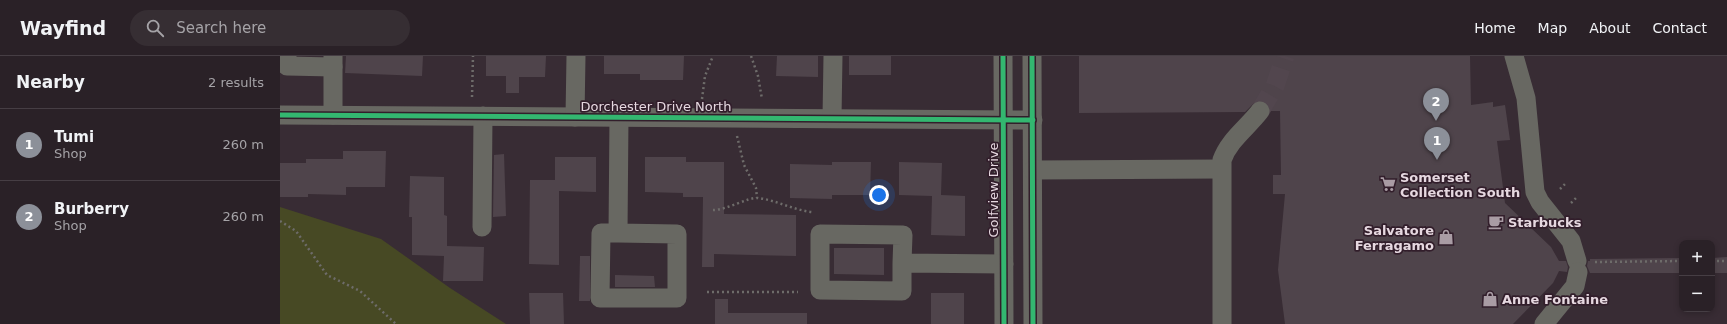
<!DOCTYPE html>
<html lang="en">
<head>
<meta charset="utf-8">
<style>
  :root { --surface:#2a2127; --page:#362e33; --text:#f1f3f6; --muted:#a5a3a7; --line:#463e44; --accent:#8c9099 }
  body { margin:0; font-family:"DejaVu Sans",sans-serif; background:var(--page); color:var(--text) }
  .controls { position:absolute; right:12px; bottom:12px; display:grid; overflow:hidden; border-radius:8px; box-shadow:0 2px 6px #0003 }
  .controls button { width:36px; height:36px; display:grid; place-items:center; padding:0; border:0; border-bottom:1px solid var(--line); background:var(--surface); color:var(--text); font:20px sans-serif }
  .you { position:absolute; left:599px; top:139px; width:14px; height:14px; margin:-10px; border:3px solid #fff; border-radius:50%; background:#1a73e8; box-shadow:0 0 0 6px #1a73e833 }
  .badge { display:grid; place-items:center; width:26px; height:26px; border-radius:50%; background:var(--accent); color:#fff; font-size:13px; font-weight:700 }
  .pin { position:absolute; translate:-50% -33px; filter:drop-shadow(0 1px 2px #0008) }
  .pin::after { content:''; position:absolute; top:21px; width:14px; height:12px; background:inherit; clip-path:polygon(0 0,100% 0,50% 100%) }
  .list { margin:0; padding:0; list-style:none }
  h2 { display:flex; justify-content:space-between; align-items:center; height:52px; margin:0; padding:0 16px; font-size:17px }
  h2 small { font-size:13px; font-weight:400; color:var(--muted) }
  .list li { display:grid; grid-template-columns:26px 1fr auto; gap:12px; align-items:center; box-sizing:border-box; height:72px; padding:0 16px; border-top:1px solid var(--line) }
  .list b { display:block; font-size:15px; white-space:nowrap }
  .list p { margin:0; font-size:13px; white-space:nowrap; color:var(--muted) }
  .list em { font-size:13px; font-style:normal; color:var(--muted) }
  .icon { flex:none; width:22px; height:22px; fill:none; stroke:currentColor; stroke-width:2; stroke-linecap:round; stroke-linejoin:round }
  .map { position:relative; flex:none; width:1447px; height:268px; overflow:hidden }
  header { display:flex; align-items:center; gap:24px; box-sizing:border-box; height:56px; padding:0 20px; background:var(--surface); border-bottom:1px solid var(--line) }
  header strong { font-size:19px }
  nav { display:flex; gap:22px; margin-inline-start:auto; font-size:14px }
  .search { width:280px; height:36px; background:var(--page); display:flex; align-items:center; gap:10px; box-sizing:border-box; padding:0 14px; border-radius:22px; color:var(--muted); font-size:15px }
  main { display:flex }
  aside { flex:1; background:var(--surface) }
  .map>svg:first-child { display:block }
  .green { fill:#474924 }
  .building { fill:#4f444b }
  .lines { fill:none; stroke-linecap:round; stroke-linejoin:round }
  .minor-tunnel { stroke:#52464e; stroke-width:19; stroke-dasharray:19 10; stroke-linecap:butt }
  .path { stroke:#6e6c6a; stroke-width:2.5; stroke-dasharray:2 3; stroke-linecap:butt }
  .minor { stroke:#686862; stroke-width:19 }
  .cycleway-casing { stroke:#321e2b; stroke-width:8 }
  .cycleway { stroke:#33b770; stroke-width:5 }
  .labels { text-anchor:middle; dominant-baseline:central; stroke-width:3.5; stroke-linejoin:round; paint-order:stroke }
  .street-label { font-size:13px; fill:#e6d8e0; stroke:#321e2b }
  .poi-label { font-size:13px; font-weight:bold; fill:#e6d8e0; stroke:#321e2b; text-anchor:start }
</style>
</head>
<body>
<header>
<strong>Wayfind</strong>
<div class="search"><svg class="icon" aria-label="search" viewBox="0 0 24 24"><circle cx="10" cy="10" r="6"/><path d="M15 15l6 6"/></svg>Search here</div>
<nav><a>Home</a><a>Map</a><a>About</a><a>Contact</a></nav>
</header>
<main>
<aside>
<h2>Nearby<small>2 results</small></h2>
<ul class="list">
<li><span class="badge">1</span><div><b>Tumi</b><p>Shop</p></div><em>260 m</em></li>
<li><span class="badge">2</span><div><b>Burberry</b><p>Shop</p></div><em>260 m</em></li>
</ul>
</aside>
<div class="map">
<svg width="1447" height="268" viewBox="0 0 1447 268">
  <rect width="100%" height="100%" fill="#382c34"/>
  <!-- green -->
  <path class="green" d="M 0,151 L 101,183 L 170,232 L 226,268 L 0,268 Z"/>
  <!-- building -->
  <g class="building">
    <path d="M 66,0 L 143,0 L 142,20 L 65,17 Z"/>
    <path d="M 206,0 L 266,0 L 265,21 L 239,21 L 239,37 L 226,37 L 226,20 L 206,20 Z"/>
    <path d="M 324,0 L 404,0 L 403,24 L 360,24 L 360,18 L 324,18 Z"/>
    <path d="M 497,0 L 538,0 L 538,21 L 496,20 Z"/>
    <rect x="569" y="0" width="42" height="19"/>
    <path d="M 799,0 L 1190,0 L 1191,49 L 1213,46 L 1213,51 L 1225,49 L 1230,84 L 1217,85 L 1225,147 L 1271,191 L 1279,205 L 1286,205 L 1288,211 L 1287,216 L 1279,215 L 1273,227 L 1233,268 L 1005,268 L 998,214 L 1005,138 L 993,138 L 993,119 L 1001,119 L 1000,55 L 991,55 L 987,47 L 981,44 L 976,45 L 965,56 L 799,57 Z"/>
    <path d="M 63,95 L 106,95 L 105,131 L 66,131 L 66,139 L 28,138 L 28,141 L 0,141 L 0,107 L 26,107 L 26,103 L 63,103 Z"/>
    <path d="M 224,98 L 226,160 L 213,161 L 214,99 Z"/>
    <path d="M 275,101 L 316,101 L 316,136 L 279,135 L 279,209 L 249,208 L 250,124 L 275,124 Z"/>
    <path d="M 365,101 L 406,101 L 406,106 L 444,106 L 444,158 L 516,159 L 516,200 L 434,198 L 434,211 L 422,211 L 423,141 L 403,141 L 403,137 L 365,136 Z"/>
    <path d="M 552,106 L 591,106 L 590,139 L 552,139 L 552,143 L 510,142 L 510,108 L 552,109 Z"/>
    <path d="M 619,106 L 662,107 L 661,139 L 685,140 L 685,180 L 651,179 L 652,140 L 619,139 Z"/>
    <path d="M 130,120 L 164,121 L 164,159 L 167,160 L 167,190 L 204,191 L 203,225 L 163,225 L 164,200 L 132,199 L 132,161 L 129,161 Z"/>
    <path d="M 554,192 L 604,192 L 604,219 L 554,218 Z"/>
    <path d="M 300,200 L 310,200 L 310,245 L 299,245 Z"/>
    <path d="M 1447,201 L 1447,217 L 1432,217 L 1432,202 Z"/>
    <path d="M 1402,202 L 1402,217 L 1310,217 L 1307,210 L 1308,205 L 1310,205 L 1310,203 Z"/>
    <path d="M 335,219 L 374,220 L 375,231 L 335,231 Z"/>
    <path d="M 249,237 L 283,237 L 284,268 L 250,268 Z"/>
    <rect x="651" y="237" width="33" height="31"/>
    <path d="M 435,243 L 448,243 L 448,257 L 527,257 L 527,268 L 435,268 Z"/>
  </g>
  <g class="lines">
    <!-- minor-tunnel -->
    <path class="minor-tunnel" d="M 980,55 L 995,30 L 1005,0"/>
    <!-- path -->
    <g class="path">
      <path d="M 471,0 L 478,20 L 482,43"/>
      <path d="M 192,41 L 193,0"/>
      <path d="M 422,43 L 425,20 L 433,0"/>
      <path d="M 457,80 L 464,109 L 476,132 L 477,142"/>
      <path d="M 1280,133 L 1287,126"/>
      <path d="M 1291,147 L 1297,141"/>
      <path d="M 433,154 C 447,154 468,141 478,142 C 496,144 513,154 532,156"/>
      <path d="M 0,165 L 16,175 L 47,219 L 80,235 L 116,268"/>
      <path d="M 1432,205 L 1447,205"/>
      <path d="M 1315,206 L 1402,205"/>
      <path d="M 427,236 L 518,236"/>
    </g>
    <!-- minor -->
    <g class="minor">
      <path d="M 7,0 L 7,10 L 53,11"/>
      <path d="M 723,0 L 724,268"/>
      <path d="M 752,0 L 753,268"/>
      <path d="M 1234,0 L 1246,42 L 1255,136 L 1260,146 L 1291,185 L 1297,205"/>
      <path d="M 0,59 L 753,64"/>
      <path d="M 53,59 L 53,0"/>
      <path d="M 295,61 L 296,0"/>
      <path d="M 552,62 L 553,0"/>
      <path d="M 753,114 L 941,113"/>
      <path d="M 202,171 L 203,60"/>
      <path d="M 338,177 L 397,178 L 397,242 L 320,242 L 321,177 L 338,177 L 339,61"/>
      <path d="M 622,207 L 622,235 L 540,234 L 540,178 L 623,179 L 622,207 L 724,208"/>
      <path d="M 942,268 L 942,104 C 949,84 967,72 980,55"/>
      <path d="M 1264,268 L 1295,230 L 1298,216"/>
    </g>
    <defs>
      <g id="cycleway">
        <path d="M 723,0 L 724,268"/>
        <path d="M 752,0 L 753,268"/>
        <path d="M 0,59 L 753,64"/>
      </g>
    </defs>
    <!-- cycleway casing -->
    <use href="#cycleway" class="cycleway-casing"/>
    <!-- cycleway -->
    <use href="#cycleway" class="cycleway"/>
  </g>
  <!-- icons -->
  <defs>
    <symbol id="supermarket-bare" viewBox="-9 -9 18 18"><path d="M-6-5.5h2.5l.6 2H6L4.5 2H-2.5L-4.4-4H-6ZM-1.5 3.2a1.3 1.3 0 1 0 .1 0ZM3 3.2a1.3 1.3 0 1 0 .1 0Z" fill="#a99ca4" stroke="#321e2b" stroke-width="2.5" paint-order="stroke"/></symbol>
    <symbol id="cafe-bare" viewBox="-9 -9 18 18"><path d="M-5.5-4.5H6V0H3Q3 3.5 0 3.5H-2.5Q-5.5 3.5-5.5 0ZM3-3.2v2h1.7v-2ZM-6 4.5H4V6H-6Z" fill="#a99ca4" stroke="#321e2b" stroke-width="2.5" paint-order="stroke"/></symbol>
    <symbol id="shop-bare" viewBox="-9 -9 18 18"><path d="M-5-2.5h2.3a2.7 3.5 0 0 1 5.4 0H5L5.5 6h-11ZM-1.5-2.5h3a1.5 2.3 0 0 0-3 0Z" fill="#a99ca4" stroke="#321e2b" stroke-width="2.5" paint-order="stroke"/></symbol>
  </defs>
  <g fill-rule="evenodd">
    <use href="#supermarket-bare" x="1097" y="117" width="22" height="22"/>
    <use href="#cafe-bare" x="1205" y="155" width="22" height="22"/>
    <use href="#shop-bare" x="1155" y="170" width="22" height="22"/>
    <use href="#shop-bare" x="1199" y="232" width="22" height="22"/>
  </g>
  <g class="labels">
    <!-- street labels -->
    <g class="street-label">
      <text x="376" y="50">Dorchester Drive North</text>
      <text transform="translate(713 134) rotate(-90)">Golfview Drive</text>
    </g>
    <!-- poi labels -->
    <g class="poi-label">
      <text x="1120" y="121">Somerset<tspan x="1120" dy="15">Collection South</tspan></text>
      <text x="1228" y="166">Starbucks</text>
      <text x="1154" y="174" text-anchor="end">Salvatore<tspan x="1154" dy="15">Ferragamo</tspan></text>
      <text x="1222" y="243">Anne Fontaine</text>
    </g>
  </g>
</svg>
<div class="controls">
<button>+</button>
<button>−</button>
</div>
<div class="you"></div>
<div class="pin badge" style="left:1157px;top:104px">1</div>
<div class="pin badge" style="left:1156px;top:65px">2</div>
</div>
</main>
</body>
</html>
